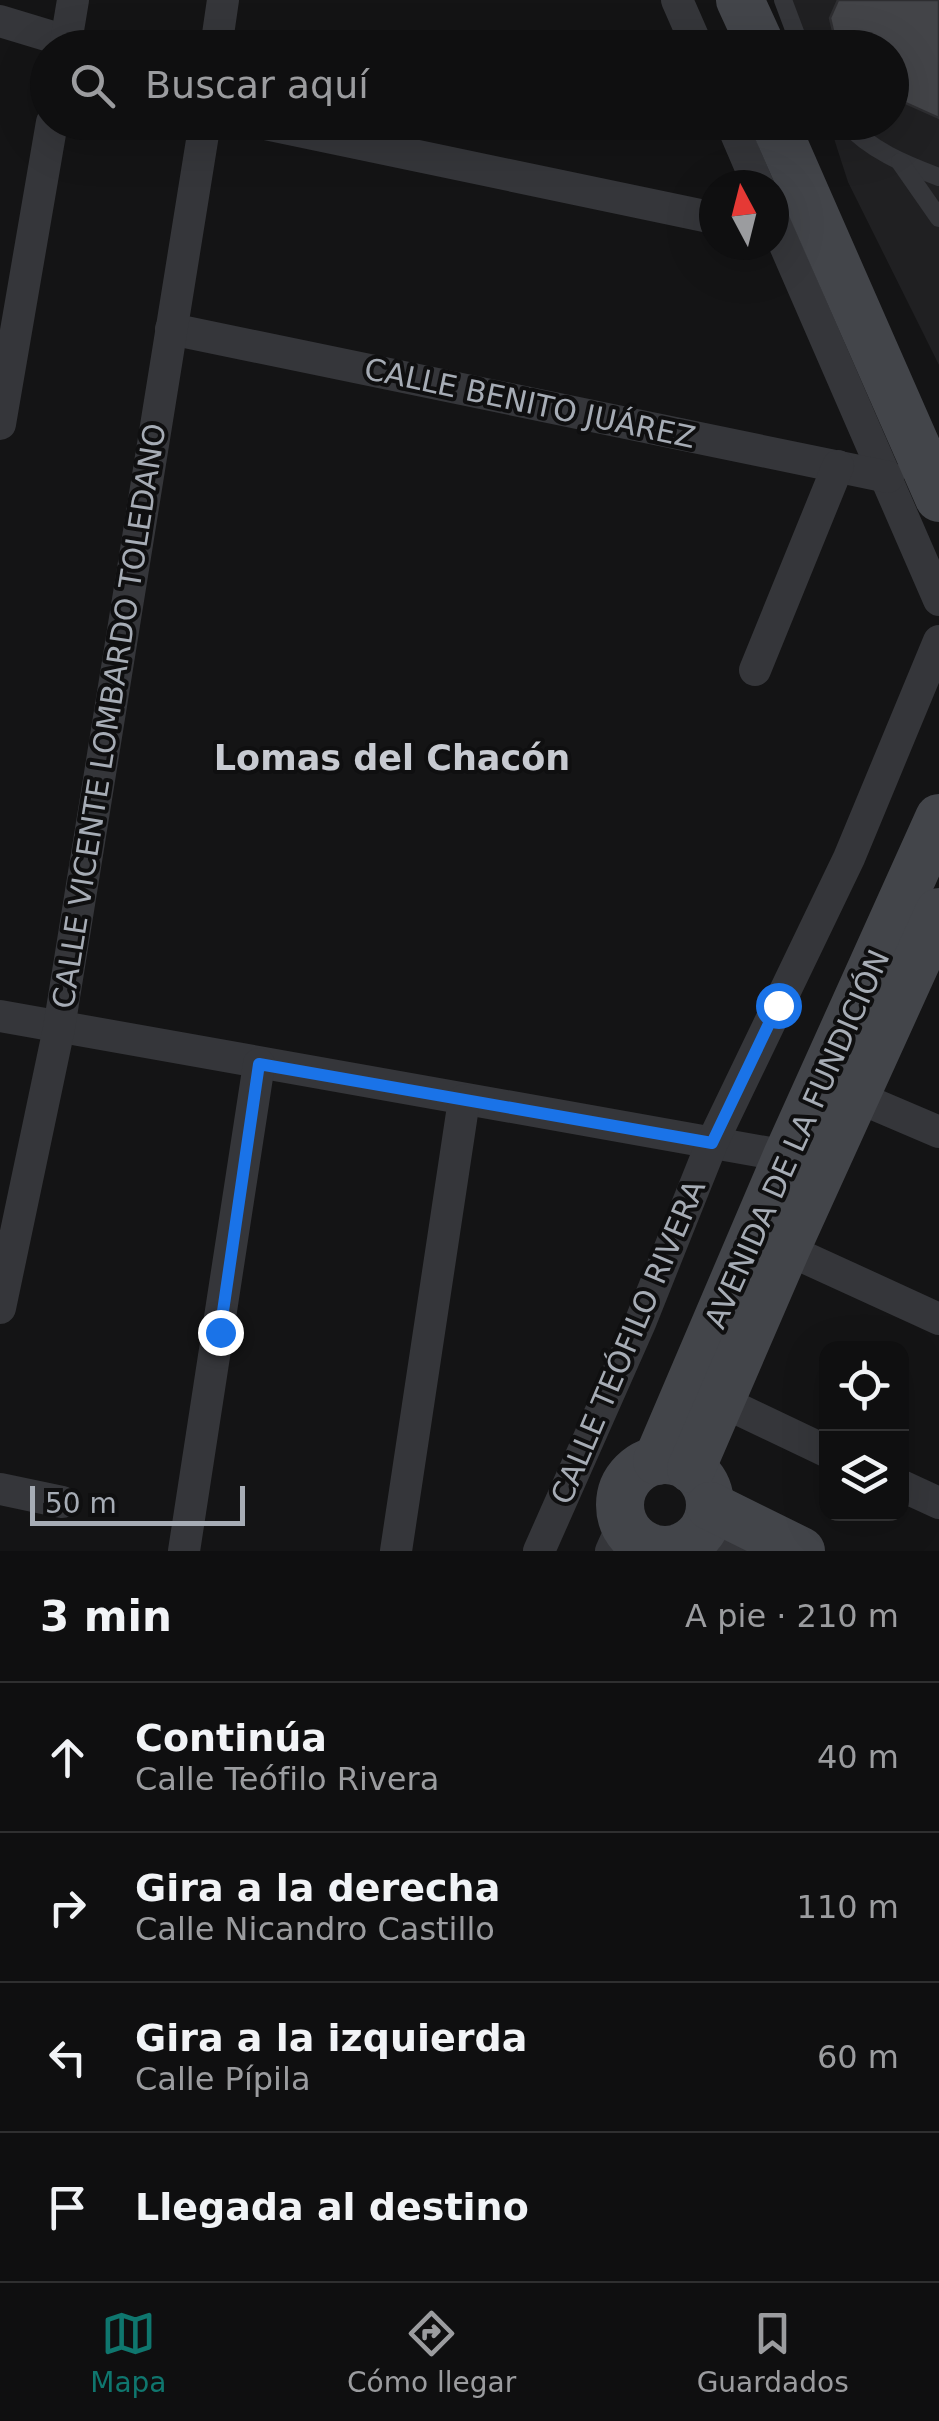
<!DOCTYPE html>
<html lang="es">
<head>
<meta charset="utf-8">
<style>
  :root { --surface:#0f0f10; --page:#1d1d1e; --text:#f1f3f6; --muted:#9b9c9f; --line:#2f2f30; --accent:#0f766e }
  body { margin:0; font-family:"DejaVu Sans",sans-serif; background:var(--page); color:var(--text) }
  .controls { position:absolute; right:30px; bottom:30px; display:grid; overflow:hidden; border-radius:20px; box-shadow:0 10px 40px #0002 }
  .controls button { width:90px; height:90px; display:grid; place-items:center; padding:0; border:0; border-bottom:2px solid var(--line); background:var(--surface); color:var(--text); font:50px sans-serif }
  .compass { position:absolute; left:699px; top:170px; width:90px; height:90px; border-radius:50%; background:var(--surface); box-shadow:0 10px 40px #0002; rotate:353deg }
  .scale { position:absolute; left:30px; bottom:25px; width:215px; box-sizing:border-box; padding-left:10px; border:5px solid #a6acb5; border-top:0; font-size:28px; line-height:35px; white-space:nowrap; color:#a6acb5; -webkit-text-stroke:8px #0f0f10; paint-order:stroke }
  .stop { position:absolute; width:30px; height:30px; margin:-22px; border:8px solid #1a73e8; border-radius:50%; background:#fff }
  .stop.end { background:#1a73e8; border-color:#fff; box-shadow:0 2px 10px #0008 }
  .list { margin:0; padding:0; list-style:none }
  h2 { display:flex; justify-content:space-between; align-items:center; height:130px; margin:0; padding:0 40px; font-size:42px }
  h2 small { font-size:32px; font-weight:400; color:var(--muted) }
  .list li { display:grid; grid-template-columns:65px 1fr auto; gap:30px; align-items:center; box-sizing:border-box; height:150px; padding:0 40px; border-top:2px solid var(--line) }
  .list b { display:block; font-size:38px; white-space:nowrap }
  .list p { margin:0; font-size:32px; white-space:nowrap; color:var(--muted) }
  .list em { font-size:32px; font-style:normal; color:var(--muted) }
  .icon { flex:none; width:55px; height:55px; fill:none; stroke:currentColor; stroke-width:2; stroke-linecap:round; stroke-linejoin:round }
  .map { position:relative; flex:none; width:939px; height:1551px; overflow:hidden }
  .search { position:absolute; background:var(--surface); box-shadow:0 10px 40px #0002; left:30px; right:30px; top:30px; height:110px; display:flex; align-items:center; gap:25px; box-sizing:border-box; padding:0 35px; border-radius:55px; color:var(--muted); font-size:38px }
  .sheet { height:730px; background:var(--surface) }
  nav { display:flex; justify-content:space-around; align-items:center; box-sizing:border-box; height:140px; border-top:2px solid var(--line); background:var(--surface); font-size:28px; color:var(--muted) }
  nav a { display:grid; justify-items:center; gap:5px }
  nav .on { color:var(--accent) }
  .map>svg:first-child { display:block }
  .built { fill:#202022 }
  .building { fill:#434448; stroke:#2e2e31; stroke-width:2.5 }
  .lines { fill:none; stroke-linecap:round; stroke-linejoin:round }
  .lane { stroke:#35363a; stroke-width:18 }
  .street { stroke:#35363a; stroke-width:32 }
  .secondary { stroke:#43454a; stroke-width:48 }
  .route { stroke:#1a73e8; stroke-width:12 }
  .labels { text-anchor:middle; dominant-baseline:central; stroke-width:8; stroke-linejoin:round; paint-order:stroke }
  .street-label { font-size:30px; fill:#a6acb5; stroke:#0f0f10 }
  .quarter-label { font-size:35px; font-weight:bold; fill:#c7cad1; stroke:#0f0f10 }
</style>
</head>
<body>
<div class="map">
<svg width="939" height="1551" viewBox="0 0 939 1551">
  <rect width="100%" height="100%" fill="#141415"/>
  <!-- built -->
  <path class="built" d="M 791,0 L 939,0 L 939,365 L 848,182 L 829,123 L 892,122 L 892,48 L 806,47 Z"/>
  <!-- building -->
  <path class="building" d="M 838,0 L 939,0 L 939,118 L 892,97 L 892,48 L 837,48 L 830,18 Z"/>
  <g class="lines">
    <!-- lane -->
    <g class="lane">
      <path d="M 783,0 L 801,48"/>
      <path d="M 845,122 C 870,150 904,164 939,177"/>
      <path d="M 900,162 L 939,218"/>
    </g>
    <!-- street -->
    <g class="street">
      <path d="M 677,0 L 698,48"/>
      <path d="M 0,21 L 66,41"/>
      <path d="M 65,48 L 73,0"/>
      <path d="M 216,48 L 223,0"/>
      <path d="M 256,122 L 714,218"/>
      <path d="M 731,122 L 758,185"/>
      <path d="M 774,220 L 939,600"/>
      <path d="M 171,329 L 888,477"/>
      <path d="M 0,424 L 52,122"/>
      <path d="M 755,670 L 838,466"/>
      <path d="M 0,1016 L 787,1156"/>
      <path d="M 857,1097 L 939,1132"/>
      <path d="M 786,1249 L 939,1319"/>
      <path d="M 0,1308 L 59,1028 L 205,122"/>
      <path d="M 719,1400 L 826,1451"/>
      <path d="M 902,1486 L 939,1503"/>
      <path d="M 0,1489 L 62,1502"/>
      <path d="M 184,1551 L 259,1064"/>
      <path d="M 396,1551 L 464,1100"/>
      <path d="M 539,1551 L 640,1323 L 712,1143 L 849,858 L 939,641"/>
      <path d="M 611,1551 L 624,1522"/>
      <path d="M 730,1551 L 742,1523"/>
    </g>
    <!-- secondary -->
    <g class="secondary">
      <path d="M 740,0 L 762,48"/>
      <path d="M 774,122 L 939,498"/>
      <circle cx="665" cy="1505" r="45"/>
      <path d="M 657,1461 L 787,1156 L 939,818"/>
      <path d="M 691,1469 L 786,1249 L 939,912"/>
      <path d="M 710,1506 L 801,1551"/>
    </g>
  </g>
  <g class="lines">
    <!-- route -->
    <path class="route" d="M 220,1332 L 259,1064 L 712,1143 L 778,1005"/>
  </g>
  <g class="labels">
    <!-- street labels -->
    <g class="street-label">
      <text transform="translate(530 403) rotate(12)">CALLE BENITO JUÁREZ</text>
      <text transform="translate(109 716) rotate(-81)">CALLE VICENTE LOMBARDO TOLEDANO</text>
      <text transform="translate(797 1139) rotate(-66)">AVENIDA DE LA FUNDICIÓN</text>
      <text transform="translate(628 1342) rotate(-67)">CALLE TEÓFILO RIVERA</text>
    </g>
    <!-- quarter labels -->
    <g class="quarter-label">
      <text x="392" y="758">Lomas del Chacón</text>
    </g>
  </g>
</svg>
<div class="controls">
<button><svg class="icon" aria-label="locate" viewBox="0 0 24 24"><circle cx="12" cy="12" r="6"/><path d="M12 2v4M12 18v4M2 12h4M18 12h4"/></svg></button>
<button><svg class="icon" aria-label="layers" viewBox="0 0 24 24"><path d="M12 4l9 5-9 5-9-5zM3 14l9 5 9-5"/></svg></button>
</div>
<svg class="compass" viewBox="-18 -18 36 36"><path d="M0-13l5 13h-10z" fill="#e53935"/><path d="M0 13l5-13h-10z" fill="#9b9c9f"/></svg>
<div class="scale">50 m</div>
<div class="stop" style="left:778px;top:1005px"></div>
<div class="stop end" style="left:220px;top:1332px"></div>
<div class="search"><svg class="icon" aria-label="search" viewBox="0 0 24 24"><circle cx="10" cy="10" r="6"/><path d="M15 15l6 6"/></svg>Buscar aquí</div>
</div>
<section class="sheet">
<h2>3 min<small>A pie · 210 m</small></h2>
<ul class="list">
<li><svg class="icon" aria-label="ahead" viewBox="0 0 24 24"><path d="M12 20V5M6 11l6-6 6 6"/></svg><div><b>Continúa</b><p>Calle Teófilo Rivera</p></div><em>40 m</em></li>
<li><svg class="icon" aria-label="right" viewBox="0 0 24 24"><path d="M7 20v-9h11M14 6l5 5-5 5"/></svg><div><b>Gira a la derecha</b><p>Calle Nicandro Castillo</p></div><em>110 m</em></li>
<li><svg class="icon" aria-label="left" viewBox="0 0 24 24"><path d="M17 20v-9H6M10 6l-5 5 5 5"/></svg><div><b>Gira a la izquierda</b><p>Calle Pípila</p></div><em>60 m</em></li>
<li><svg class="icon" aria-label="arrive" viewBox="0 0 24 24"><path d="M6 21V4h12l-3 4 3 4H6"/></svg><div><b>Llegada al destino</b></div></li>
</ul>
</section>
<nav>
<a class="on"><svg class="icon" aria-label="map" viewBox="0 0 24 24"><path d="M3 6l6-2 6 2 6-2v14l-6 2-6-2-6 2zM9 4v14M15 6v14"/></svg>Mapa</a>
<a><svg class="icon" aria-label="directions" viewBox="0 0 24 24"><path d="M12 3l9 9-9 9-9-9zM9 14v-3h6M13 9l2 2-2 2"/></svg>Cómo llegar</a>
<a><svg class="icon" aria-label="saved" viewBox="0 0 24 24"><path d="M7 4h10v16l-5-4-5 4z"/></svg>Guardados</a>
</nav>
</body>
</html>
